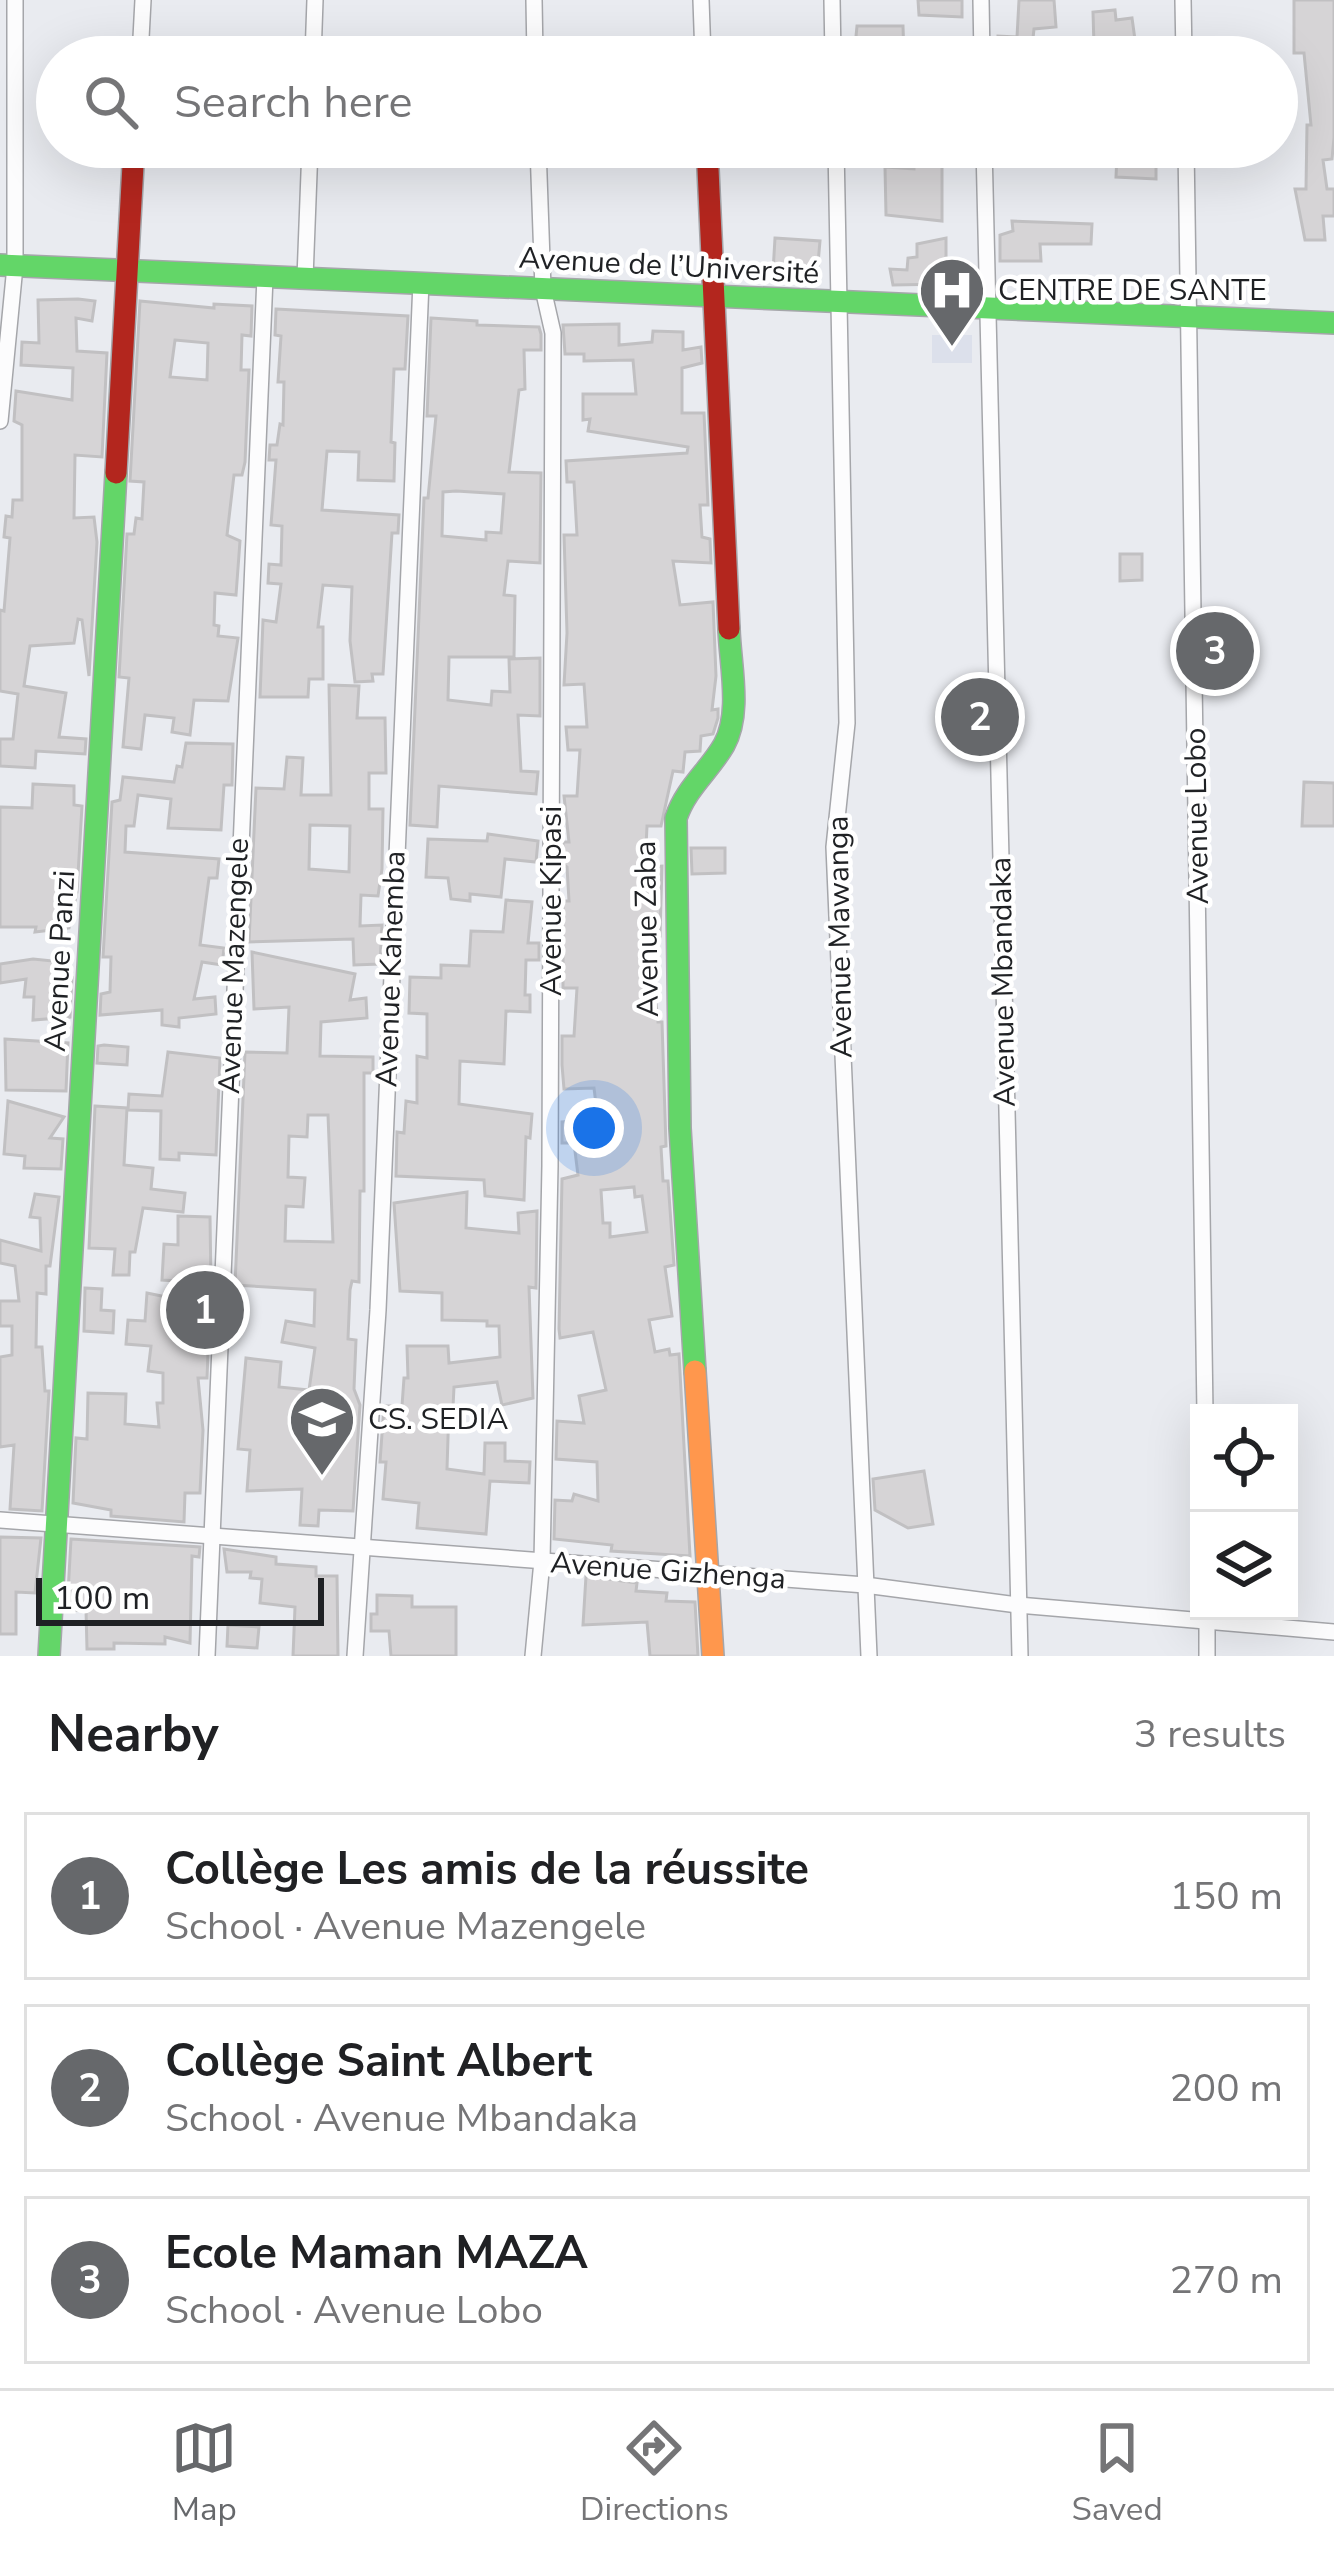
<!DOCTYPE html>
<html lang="en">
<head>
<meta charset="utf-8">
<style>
  :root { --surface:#fff; --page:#f2f2f2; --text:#202124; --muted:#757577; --line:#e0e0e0; --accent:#66686b }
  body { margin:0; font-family:"Nunito Sans",sans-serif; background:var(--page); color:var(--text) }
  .controls { position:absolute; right:36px; bottom:36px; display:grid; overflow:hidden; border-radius:0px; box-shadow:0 12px 48px #0002 }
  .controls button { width:108px; height:108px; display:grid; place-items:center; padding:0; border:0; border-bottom:3px solid var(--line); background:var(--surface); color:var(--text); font:60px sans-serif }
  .scale { position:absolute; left:36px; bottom:30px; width:288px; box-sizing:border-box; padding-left:12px; border:6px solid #1f2124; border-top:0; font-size:33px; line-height:42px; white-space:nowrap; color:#1f2124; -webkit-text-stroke:9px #fff; paint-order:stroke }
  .you { position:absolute; left:594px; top:1128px; width:42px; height:42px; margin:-30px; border:9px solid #fff; border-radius:50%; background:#1a73e8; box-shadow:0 0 0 18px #1a73e833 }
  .badge { display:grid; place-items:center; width:78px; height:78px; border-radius:50%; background:var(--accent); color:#fff; font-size:39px; font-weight:700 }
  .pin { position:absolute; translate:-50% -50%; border:6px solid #fff; box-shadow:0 3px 12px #0006 }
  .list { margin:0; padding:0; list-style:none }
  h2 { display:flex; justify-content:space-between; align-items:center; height:156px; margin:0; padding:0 48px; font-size:51px }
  h2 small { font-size:39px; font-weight:400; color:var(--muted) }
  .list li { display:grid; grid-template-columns:78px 1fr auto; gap:36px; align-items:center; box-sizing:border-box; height:168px; margin:0 24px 24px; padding:0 24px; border:3px solid var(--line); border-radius:0px }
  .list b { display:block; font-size:45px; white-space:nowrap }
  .list p { margin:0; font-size:39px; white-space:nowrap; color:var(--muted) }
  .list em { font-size:39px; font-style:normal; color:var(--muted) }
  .icon { flex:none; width:66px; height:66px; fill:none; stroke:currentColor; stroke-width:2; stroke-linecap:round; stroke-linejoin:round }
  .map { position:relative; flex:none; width:1334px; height:1656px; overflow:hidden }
  .search { position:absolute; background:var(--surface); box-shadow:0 12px 48px #0002; left:36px; right:36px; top:36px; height:132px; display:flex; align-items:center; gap:30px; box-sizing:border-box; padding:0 42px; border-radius:66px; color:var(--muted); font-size:45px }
  .sheet { height:732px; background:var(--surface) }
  nav { display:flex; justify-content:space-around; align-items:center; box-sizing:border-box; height:168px; border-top:3px solid var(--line); background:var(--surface); font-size:33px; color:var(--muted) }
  nav a { display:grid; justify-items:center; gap:6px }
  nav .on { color:var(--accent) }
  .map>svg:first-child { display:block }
  .built { fill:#dce0eb }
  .building { fill:#d6d4d6; stroke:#c1c0c2; stroke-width:3; fill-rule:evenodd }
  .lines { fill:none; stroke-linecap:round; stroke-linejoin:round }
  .street-casing { stroke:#a5a6aa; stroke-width:18 }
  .fast-casing { stroke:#a5a6aa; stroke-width:24 }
  .slow-casing { stroke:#a5a6aa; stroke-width:24 }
  .jam-casing { stroke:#a5a6aa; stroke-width:24 }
  .street { stroke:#fcfcfd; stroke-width:15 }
  .fast { stroke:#63d668; stroke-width:21 }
  .slow { stroke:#ff974d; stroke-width:21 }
  .jam { stroke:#b3261e; stroke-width:21 }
  .labels { text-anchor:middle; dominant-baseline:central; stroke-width:9; stroke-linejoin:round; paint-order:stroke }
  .street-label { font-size:30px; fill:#1f2124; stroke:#fff }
  .poi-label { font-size:30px; fill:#1f2124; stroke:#fff; text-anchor:start }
</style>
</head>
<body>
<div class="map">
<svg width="1334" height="1656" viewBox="0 0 1334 1656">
  <rect width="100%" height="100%" fill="#e9ebf0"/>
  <!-- built -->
  <rect class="built" x="932" y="335" width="40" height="28"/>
  <!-- building -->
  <g class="building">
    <path d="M 918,0 L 962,0 L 962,17 L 919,15 Z"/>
    <path d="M 1019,0 L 1054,0 L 1056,27 L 1034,29 L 1031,57 L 998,57 L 998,36 L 1017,37 Z"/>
    <path d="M 1294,0 L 1334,0 L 1334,138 L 1332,159 L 1323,160 L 1327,189 L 1334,189 L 1334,216 L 1323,216 L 1325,240 L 1305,240 L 1295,189 L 1306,189 L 1307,125 L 1311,125 L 1304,53 L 1294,53 Z"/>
    <path d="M 1115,10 L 1116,20 L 1132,18 L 1136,47 L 1094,46 L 1093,12 Z"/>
    <path d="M 857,26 L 903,26 L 904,57 L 854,57 Z"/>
    <path d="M 1117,155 L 1156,160 L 1156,179 L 1116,177 Z"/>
    <path d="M 942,162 L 942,221 L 886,215 L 885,167 L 914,169 L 914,163 Z"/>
    <path d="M 1012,221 L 1092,224 L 1091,244 L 1040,244 L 1041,261 L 1000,261 L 1000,235 L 1013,231 Z"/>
    <path d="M 775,238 L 820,241 L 817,275 L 773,272 Z"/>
    <path d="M 946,238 L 946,284 L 893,285 L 890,269 L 907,270 L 908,258 L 917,257 L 917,244 Z"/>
    <path d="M 78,299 L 95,301 L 92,321 L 76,318 L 77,351 L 107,353 L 102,457 L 75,455 L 74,518 L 94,517 L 97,542 L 89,676 L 82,620 L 78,619 L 74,643 L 30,646 L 24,686 L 66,693 L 59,737 L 86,739 L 85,754 L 36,751 L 35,768 L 0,766 L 0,739 L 13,739 L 18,694 L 0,691 L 0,610 L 4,611 L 10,538 L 4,537 L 6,516 L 12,517 L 13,500 L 22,500 L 22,425 L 14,421 L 16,391 L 72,400 L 73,368 L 21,365 L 22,342 L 39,343 L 38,300 Z"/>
    <path d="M 140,301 L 214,308 L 214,304 L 252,306 L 251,336 L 242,335 L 241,370 L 249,370 L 245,462 L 242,475 L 234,475 L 227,535 L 240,541 L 236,595 L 215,593 L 214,625 L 219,626 L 218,636 L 238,638 L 228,701 L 194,700 L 190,735 L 172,732 L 174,718 L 145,715 L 141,749 L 123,747 L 129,678 L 119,677 L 127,534 L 134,534 L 136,518 L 142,519 L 144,482 L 130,481 ZM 175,340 L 208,343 L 207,380 L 170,377 Z"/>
    <path d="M 276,309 L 408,316 L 405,369 L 394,369 L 391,442 L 395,443 L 394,481 L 358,480 L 359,452 L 327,451 L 322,510 L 399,515 L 398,533 L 392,533 L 383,674 L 372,674 L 373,681 L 355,682 L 350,641 L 352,587 L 323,585 L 318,627 L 323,627 L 323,679 L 309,679 L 308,697 L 260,697 L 263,620 L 276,622 L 281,584 L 268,583 L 269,564 L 281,565 L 282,526 L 271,525 L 276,460 L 269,460 L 270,445 L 277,445 L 280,424 L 283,425 L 284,382 L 278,382 L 281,336 L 275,335 Z"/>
    <path d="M 431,318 L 477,321 L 477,325 L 539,327 L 541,334 L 541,350 L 524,350 L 525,389 L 519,390 L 509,472 L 541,473 L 540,563 L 508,561 L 504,595 L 515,596 L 514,657 L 449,657 L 448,700 L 491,705 L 492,691 L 510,692 L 509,659 L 540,658 L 540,716 L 518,715 L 521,771 L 538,772 L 536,794 L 439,786 L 437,827 L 410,825 L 424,498 L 428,498 L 436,416 L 427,416 ZM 456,491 L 504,494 L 501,533 L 486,532 L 486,540 L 442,536 L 443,492 Z"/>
    <path d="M 619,324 L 619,345 L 652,342 L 653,331 L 683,332 L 683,350 L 701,347 L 702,363 L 682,368 L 682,413 L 704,413 L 708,505 L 700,505 L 702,537 L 710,539 L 711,563 L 673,561 L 680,605 L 713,602 L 716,676 L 712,710 L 718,709 L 718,718 L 713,734 L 701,736 L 700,751 L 685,752 L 683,772 L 673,771 L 661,826 L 647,826 L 645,867 L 662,866 L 660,936 L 647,937 L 649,995 L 655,994 L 658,1022 L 662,1022 L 666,1146 L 661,1147 L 663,1181 L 668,1181 L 674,1265 L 665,1267 L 672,1316 L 649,1320 L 655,1352 L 669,1349 L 670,1355 L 679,1354 L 690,1556 L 611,1551 L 612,1545 L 554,1539 L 555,1500 L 572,1501 L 574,1494 L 598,1501 L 597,1462 L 556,1459 L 557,1421 L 584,1423 L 579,1396 L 606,1390 L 593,1332 L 560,1338 L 559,1329 L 562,1179 L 578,1175 L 574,1143 L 562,1143 L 562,1122 L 598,1120 L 594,1088 L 564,1089 L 562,1065 L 562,1036 L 574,1036 L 577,988 L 563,988 L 563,901 L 569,901 L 567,867 L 563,864 L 563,842 L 569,842 L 564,796 L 577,796 L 580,750 L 568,750 L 566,727 L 587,727 L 584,684 L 564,685 L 567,633 L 564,535 L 577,535 L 574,482 L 567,482 L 566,461 L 687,453 L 688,447 L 588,431 L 590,419 L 583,420 L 583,394 L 636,394 L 633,360 L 584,361 L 584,354 L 565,354 L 563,325 ZM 634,1187 L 635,1197 L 642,1196 L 647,1232 L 610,1237 L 610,1223 L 603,1223 L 601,1190 Z"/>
    <path d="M 1120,554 L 1142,554 L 1142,580 L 1120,581 Z"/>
    <path d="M 1205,636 L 1242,636 L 1243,657 L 1206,658 Z"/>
    <path d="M 329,685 L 359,686 L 357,718 L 385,718 L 386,773 L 369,773 L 369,809 L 383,809 L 382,869 L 378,896 L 361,895 L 360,926 L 382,925 L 380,964 L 354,965 L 353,939 L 249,942 L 256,788 L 284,789 L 287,757 L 303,758 L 301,795 L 331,795 ZM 310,825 L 350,826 L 349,872 L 309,869 Z"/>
    <path d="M 186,743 L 233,744 L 232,785 L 224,785 L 221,830 L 168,828 L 171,799 L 138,795 L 134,826 L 126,826 L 125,852 L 219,859 L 217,878 L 209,878 L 200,945 L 224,948 L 222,965 L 202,962 L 194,999 L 215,997 L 216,1014 L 179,1018 L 179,1027 L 162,1025 L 162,1010 L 100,1015 L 101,994 L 110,992 L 111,957 L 103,957 L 112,802 L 120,800 L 123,777 L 174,782 L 177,766 L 182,767 Z"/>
    <path d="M 1304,782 L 1334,783 L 1334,826 L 1302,826 Z"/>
    <path d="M 33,784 L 74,786 L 74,805 L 82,806 L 77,892 L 69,928 L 35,932 L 36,927 L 0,927 L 0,807 L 32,808 Z"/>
    <path d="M 488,834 L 538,841 L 536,862 L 505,859 L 501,897 L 470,894 L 470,901 L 451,899 L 448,878 L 426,877 L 428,839 L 487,841 Z"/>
    <path d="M 691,848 L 725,848 L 725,873 L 692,874 Z"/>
    <path d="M 506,900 L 532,902 L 528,943 L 539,943 L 539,960 L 526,960 L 525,995 L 530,995 L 530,1012 L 506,1011 L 504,1064 L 460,1061 L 459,1104 L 532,1114 L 530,1138 L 526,1137 L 524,1200 L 485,1196 L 484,1180 L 396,1176 L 397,1132 L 404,1133 L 406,1101 L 417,1103 L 417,1056 L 427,1058 L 427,1014 L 409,1013 L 410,977 L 441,978 L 441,965 L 469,966 L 471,931 L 503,932 Z"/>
    <path d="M 252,952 L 355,974 L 350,1000 L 366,998 L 367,1018 L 321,1022 L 320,1056 L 373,1057 L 373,1073 L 364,1073 L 364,1191 L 360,1191 L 359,1282 L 352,1281 L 350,1290 L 348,1339 L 356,1340 L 354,1389 L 360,1405 L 353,1511 L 319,1510 L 318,1526 L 300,1525 L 302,1489 L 247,1491 L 250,1450 L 238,1449 L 246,1358 L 281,1362 L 279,1387 L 309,1390 L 315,1348 L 282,1342 L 286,1321 L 314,1326 L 315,1290 L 235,1285 L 245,1052 L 287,1053 L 289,1007 L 254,1009 ZM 308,1115 L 328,1115 L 333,1242 L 285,1241 L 286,1206 L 303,1207 L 305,1178 L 288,1177 L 289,1136 L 307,1137 Z"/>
    <path d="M 33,959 L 63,962 L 61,982 L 72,978 L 70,1017 L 33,1020 L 34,997 L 24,997 L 26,979 L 0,983 L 0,964 Z"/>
    <path d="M 5,1039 L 68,1043 L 66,1091 L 6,1090 Z"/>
    <path d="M 104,1045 L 128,1047 L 127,1065 L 97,1063 L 98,1046 Z"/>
    <path d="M 168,1052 L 220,1058 L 216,1155 L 179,1153 L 179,1160 L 160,1159 L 161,1111 L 128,1110 L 129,1094 L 162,1096 Z"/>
    <path d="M 8,1101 L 64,1117 L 50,1138 L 63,1139 L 61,1169 L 24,1168 L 25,1156 L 4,1154 Z"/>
    <path d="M 95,1106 L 127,1108 L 124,1165 L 153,1168 L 151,1189 L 185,1193 L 183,1212 L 143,1208 L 135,1252 L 130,1252 L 129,1275 L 113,1275 L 115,1249 L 89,1248 Z"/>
    <path d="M 467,1192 L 466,1228 L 519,1233 L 518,1213 L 537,1211 L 536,1288 L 529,1287 L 533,1398 L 502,1405 L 497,1382 L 454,1387 L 453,1407 L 449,1407 L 447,1469 L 484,1474 L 485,1443 L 505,1443 L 505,1461 L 530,1462 L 529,1483 L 490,1481 L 486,1534 L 417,1528 L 419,1503 L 383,1499 L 386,1462 L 380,1462 L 384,1406 L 402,1406 L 404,1378 L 408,1378 L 407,1346 L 448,1346 L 449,1363 L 500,1357 L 499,1326 L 487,1326 L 487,1321 L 442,1320 L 442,1293 L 400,1291 L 394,1203 Z"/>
    <path d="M 35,1194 L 59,1197 L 50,1266 L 46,1266 L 46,1294 L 37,1293 L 36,1347 L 42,1347 L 45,1391 L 49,1391 L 42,1511 L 10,1509 L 14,1445 L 0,1447 L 0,1357 L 12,1355 L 12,1326 L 0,1326 L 0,1301 L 19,1301 L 15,1266 L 0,1263 L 0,1240 L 41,1251 L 40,1218 L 30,1217 Z"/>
    <path d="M 178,1216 L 210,1217 L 211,1283 L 162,1280 L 164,1244 L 178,1245 Z"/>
    <path d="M 85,1288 L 102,1289 L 101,1310 L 114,1311 L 113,1333 L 84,1331 Z"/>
    <path d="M 147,1293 L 210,1306 L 207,1378 L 198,1378 L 203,1430 L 200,1493 L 185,1493 L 184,1522 L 111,1516 L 111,1510 L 73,1503 L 76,1438 L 87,1439 L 88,1393 L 126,1394 L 125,1424 L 159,1427 L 157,1403 L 163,1403 L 163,1373 L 148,1371 L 151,1346 L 126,1344 L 128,1320 L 145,1321 Z"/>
    <path d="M 924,1471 L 933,1524 L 908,1528 L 875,1510 L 873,1479 Z"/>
    <path d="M 0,1537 L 41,1538 L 35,1593 L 16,1592 L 16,1634 L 0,1634 Z"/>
    <path d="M 71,1539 L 200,1547 L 199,1557 L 192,1556 L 190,1643 L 165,1637 L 165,1644 L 114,1643 L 114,1649 L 87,1649 L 86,1610 L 67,1611 Z"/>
    <path d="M 224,1549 L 276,1557 L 276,1564 L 316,1567 L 316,1576 L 337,1576 L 338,1656 L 293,1656 L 295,1607 L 260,1603 L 262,1579 L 250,1578 L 251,1572 L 227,1572 Z"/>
    <path d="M 586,1576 L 637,1583 L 636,1591 L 667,1593 L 666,1601 L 695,1602 L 698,1656 L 650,1656 L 647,1622 L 583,1625 Z"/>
    <path d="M 377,1595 L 412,1596 L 412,1607 L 456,1607 L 456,1656 L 391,1656 L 389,1631 L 371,1631 L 371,1614 L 377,1614 Z"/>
    <path d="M 228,1625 L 259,1627 L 257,1648 L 227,1646 Z"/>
  </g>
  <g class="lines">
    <defs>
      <g id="street">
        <path d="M 534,0 L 535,57"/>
        <path d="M 701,0 L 703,57"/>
        <path d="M 832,0 L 833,57"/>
        <path d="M 981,0 L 982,57"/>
        <path d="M 1183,0 L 1184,57"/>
        <path d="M 140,57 L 143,0"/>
        <path d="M 313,57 L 315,0"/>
        <path d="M 836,147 L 847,723 L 834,847 L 869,1656"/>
        <path d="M 984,147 L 1020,1656"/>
        <path d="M 1186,147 L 1205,1413"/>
        <path d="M 305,278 L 310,147"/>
        <path d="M 0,421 L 15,266 L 15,0"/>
        <path d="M 0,1520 L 865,1585 L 1018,1605 L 1334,1632"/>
        <path d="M 207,1656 L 265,277"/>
        <path d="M 355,1656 L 378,1310 L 421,282"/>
        <path d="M 533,1656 L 542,1561 L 550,1166 L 553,333 L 543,289 L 538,147"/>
        <path d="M 1207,1656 L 1207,1614"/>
      </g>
      <g id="fast">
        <path d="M 0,265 L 1334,323"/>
        <path d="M 695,1371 L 680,1128 L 676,818 C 686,788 709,771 724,745 C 742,713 730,664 729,629"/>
        <path d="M 49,1656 L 116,473"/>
      </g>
      <path id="slow" d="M 695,1371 L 713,1656"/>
      <g id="jam">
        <path d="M 707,147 L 729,629"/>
        <path d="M 116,473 L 134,147"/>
      </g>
    </defs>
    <!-- street casing -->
    <use href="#street" class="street-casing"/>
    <!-- fast casing -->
    <use href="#fast" class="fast-casing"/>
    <!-- slow casing -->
    <use href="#slow" class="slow-casing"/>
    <!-- jam casing -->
    <use href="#jam" class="jam-casing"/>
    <!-- street -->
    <use href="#street" class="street"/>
    <!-- fast -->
    <use href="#fast" class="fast"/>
    <!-- slow -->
    <use href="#slow" class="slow"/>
    <!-- jam -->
    <use href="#jam" class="jam"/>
  </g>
  <!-- icons -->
  <defs>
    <symbol id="hospital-pin" viewBox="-11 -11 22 30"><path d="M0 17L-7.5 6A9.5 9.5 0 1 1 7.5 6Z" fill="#66686b" stroke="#fff"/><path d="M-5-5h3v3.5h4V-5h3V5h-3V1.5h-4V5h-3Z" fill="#fff"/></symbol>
    <symbol id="school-pin" viewBox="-11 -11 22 30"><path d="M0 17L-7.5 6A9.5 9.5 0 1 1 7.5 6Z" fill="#66686b" stroke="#fff"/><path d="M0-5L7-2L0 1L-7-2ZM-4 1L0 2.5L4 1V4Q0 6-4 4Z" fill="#fff"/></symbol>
  </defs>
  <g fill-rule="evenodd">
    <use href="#hospital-pin" x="914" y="252" width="76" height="104"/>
    <use href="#school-pin" x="284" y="1381" width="76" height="104"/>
  </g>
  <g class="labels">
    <!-- street labels -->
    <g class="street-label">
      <text transform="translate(669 266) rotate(3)">Avenue de l’Université</text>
      <text transform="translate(1197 816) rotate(-91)">Avenue Lobo</text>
      <text transform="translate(551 901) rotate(-90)">Avenue Kipasi</text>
      <text transform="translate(647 929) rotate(-91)">Avenue Zaba</text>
      <text transform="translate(840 937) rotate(-91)">Avenue Mawanga</text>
      <text transform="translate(60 961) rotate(-87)">Avenue Panzi</text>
      <text transform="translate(234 966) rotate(-88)">Avenue Mazengele</text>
      <text transform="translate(391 969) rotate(-88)">Avenue Kahemba</text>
      <text transform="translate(1003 982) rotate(-91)">Avenue Mbandaka</text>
      <text transform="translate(668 1571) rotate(4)">Avenue Gizhenga</text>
    </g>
    <!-- poi labels -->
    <g class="poi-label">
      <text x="998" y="290">CENTRE DE SANTE</text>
      <text x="368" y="1419">CS. SEDIA</text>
    </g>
  </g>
</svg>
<div class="controls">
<button><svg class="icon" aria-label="locate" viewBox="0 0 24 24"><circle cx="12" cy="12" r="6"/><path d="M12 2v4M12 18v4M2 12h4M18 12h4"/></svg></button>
<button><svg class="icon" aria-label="layers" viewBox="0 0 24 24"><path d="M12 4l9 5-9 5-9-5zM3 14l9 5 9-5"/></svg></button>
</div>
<div class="scale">100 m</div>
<div class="you"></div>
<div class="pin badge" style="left:205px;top:1310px">1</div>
<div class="pin badge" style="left:980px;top:717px">2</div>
<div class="pin badge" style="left:1215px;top:651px">3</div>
<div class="search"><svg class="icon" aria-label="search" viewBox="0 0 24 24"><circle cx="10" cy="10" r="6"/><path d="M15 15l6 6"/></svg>Search here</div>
</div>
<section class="sheet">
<h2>Nearby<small>3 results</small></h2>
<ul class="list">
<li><span class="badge">1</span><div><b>Collège Les amis de la réussite</b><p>School · Avenue Mazengele</p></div><em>150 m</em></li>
<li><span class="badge">2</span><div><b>Collège Saint Albert</b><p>School · Avenue Mbandaka</p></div><em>200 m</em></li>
<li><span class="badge">3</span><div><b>Ecole Maman MAZA</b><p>School · Avenue Lobo</p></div><em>270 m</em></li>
</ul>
</section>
<nav>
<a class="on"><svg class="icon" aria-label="map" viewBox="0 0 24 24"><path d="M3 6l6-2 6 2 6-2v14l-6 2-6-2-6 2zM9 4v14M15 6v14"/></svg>Map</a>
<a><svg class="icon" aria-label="directions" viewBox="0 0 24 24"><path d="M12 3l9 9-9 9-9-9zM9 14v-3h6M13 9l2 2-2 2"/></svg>Directions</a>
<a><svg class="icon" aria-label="saved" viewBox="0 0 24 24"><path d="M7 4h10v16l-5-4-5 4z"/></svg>Saved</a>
</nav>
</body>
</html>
